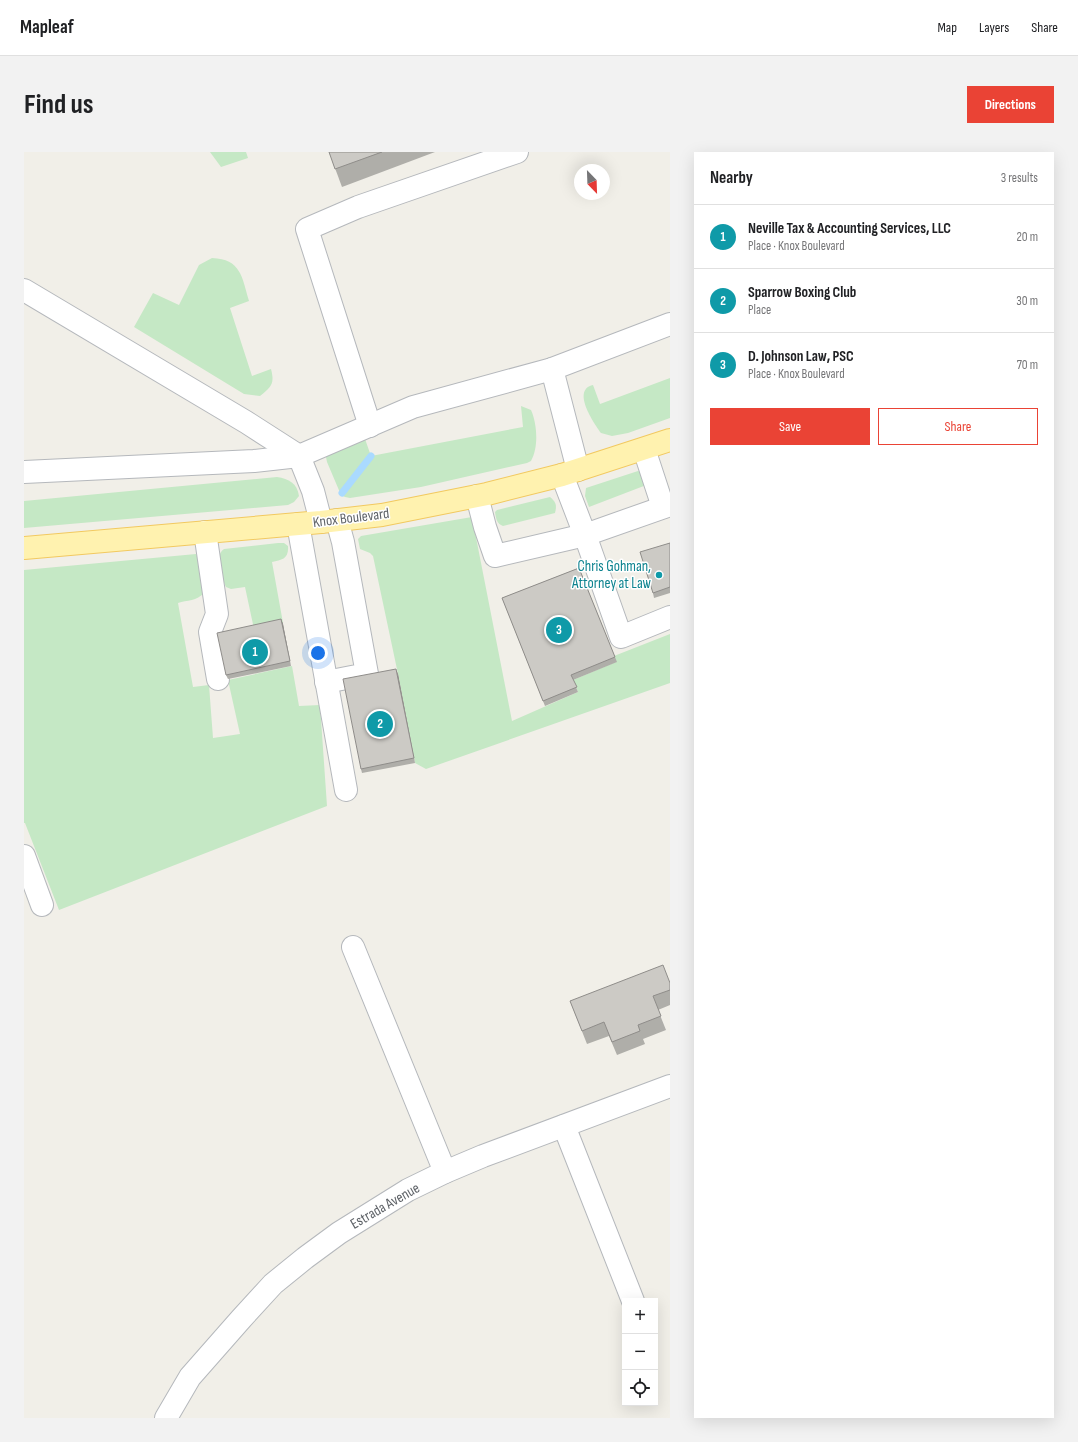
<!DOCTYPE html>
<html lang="en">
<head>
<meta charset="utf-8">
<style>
  :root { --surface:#fff; --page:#f2f2f2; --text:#202124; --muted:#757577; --line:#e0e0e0; --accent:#ea4335 }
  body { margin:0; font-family:"Sofia Sans Condensed",sans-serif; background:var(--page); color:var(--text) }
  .controls { position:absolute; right:12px; bottom:12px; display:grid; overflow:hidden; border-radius:0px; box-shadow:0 4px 16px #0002 }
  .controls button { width:36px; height:36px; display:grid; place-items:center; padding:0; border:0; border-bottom:1px solid var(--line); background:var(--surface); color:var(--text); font:20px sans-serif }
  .compass { position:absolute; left:550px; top:12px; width:36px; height:36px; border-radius:50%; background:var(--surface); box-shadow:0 4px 16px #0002; rotate:157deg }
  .you { position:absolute; left:294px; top:501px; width:14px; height:14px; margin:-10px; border:3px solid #fff; border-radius:50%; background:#1a73e8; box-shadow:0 0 0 6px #1a73e833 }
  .badge { display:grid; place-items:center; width:26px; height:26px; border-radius:50%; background:var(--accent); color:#fff; font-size:13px; font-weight:700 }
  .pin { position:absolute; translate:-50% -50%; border:2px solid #fff; box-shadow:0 1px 4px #0006 }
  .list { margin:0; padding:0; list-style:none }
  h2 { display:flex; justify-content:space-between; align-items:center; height:52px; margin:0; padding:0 16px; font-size:17px }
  h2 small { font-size:13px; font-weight:400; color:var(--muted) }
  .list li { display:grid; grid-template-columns:26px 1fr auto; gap:12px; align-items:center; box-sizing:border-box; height:64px; padding:0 16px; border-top:1px solid var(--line) }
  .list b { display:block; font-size:15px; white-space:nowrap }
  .list p { margin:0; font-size:13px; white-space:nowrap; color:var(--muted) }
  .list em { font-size:13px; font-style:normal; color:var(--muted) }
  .actions { display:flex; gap:8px; padding:12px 16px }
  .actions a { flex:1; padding:9px 0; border:1px solid var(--accent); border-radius:0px; text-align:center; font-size:14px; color:var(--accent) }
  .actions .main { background:var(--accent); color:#fff }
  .icon { flex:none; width:22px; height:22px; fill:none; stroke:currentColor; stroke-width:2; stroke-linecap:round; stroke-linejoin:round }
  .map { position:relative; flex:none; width:646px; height:1266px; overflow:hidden; border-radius:0px }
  header { display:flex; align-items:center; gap:24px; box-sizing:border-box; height:56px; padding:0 20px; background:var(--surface); border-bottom:1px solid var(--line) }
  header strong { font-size:19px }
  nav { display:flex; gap:22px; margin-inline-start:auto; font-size:14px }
  .intro { display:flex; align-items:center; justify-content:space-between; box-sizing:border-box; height:96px; padding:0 24px }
  h1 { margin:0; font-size:28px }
  .button { padding:10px 18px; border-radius:0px; background:var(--accent); color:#fff; font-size:14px; font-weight:700 }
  main { display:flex; gap:24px; padding:0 24px }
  aside { flex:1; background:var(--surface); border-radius:0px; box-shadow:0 4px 16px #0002 }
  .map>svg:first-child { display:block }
  .green { fill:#c5e8c5 }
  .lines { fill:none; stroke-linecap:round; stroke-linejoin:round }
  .stream { stroke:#aadaff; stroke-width:7 }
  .minor-casing { stroke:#b5b8bc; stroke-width:24 }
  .major-casing { stroke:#f2c960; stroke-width:24 }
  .minor { stroke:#fff; stroke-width:22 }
  .major { stroke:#fff2af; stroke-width:22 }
  .wall { fill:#afaea9 }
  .shaded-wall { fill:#8f8d8a }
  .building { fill:#cccac5; stroke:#8f8d8a }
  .culture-dot { fill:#0f9aa8; stroke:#fff; stroke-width:1.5 }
  .labels { text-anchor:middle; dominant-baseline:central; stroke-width:3; stroke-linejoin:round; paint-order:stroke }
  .street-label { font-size:15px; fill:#5f6368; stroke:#fff }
  .culture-label { font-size:15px; fill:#0d838f; stroke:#fff; text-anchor:end }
</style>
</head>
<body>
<header>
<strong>Mapleaf</strong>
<nav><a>Map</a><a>Layers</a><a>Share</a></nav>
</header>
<div class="intro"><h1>Find us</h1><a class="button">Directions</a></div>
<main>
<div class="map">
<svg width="646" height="1266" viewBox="0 0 646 1266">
  <rect width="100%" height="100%" fill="#f1efe8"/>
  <!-- green -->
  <g class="green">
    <path d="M 186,0 L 222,0 L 224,6 L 197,15 Z"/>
    <path d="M 188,106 C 217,107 218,125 225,149 L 206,156 L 228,224 L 247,217 C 251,232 247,235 236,244 L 220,242 L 110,175 L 129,141 L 155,153 L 175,113 Z"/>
    <path d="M 646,226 L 646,266 L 604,281 L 588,284 L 577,281 C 570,271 547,238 569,233 L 576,252 Z"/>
    <path d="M 497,254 L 507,258 C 513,271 515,295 507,309 L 503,311 L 397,335 L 326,346 L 321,345 L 317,343 L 303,310 L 302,305 L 304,300 L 341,287 L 347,304 L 499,275 Z"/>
    <path d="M 614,319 L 617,320 L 625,332 L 565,355 L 561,344 L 562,336 Z"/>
    <path d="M 253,325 C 265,327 273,331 275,344 L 270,350 L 264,353 L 0,376 L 0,349 Z"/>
    <path d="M 526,345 C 532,350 533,353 531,361 L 479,374 C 473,372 472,367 471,360 L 473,358 Z"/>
    <path d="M 448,365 L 488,569 L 554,540 L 549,528 L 592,510 L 590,504 L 646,482 L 646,531 L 402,617 L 391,611 L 374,522 L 349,404 L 346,401 L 336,397 L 334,387 L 337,384 Z"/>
    <path d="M 254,391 L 260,391 L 264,394 C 265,407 258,408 248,410 L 259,471 L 230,477 L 221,435 L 207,437 L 202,435 C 198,426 190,403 200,397 Z"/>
    <path d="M 172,402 L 175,408 L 180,441 C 173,449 163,448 154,451 L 169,535 L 185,533 L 189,586 L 216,582 L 204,528 L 268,514 L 275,554 L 296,553 L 303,654 L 35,758 L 1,671 L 0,671 L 0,418 Z"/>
  </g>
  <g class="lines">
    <!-- stream -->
    <path class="stream" d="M 318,341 L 347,304"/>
    <defs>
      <g id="minor">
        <path d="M 0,138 L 222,270 L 275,304 L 289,339 L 297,370"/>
        <path d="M 346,274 L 283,77 L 334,55 L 493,0"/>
        <path d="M 620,297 L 639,355"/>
        <path d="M 554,318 L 528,217 L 646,172"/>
        <path d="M 0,320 L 230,309 L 275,304 L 389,255 L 528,217"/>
        <path d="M 538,323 L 561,383 L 646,353"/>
        <path d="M 453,344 L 461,375 L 471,404 L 561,383 L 597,485 L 646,465"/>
        <path d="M 274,372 L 322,638"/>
        <path d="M 181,380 L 193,462 L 186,480 L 194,527"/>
        <path d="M 302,530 L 343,522 L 319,390 L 313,368"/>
        <path d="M 0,704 L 18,753"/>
        <path d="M 329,795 L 421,1020"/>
        <path d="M 540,974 L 609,1149"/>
        <path d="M 142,1266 L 166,1225 L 217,1167 L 249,1132 L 281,1106 L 315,1081 L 384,1038 L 421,1020 L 459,1004 L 646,934"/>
      </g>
      <path id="major" d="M 0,396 L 297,370 L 358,363 L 463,342 L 538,323 L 646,288"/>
    </defs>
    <!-- minor casing -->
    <use href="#minor" class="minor-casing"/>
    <!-- major casing -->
    <use href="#major" class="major-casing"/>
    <!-- minor -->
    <use href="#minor" class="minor"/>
    <!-- major -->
    <use href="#major" class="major"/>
  </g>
  <!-- wall -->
  <g class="wall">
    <path d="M 305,0 L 411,0 L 318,35 Z"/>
    <path d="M 646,391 L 646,441 L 630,446 L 629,441 Z"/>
    <path d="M 555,416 L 593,510 L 549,528 L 554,540 L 521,554 L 478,446 Z"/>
    <path d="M 257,467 L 259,472 L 267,514 L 204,527 L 202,523 Z"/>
    <path d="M 374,522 L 391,611 L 338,621 L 337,617 Z"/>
    <path d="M 646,831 L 646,853 L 634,858 L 642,878 L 619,887 L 621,892 L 593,903 L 585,884 L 563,892 L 546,849 Z"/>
  </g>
  <!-- shaded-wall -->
  <g class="shaded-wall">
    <path d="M 257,467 L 259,472 L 267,514 L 266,509 Z"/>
    <path d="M 372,517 L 374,522 L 391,611 L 390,606 Z"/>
  </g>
  <!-- building -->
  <g class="building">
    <path d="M 305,0 L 358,0 L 311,17 Z"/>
    <path d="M 646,391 L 646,435 L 629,441 L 616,400 Z"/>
    <path d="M 555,416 L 591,505 L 547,523 L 553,535 L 519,549 L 478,446 Z"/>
    <path d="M 257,467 L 266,509 L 202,523 L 193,481 Z"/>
    <path d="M 372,517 L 390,606 L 337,617 L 319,527 Z"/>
    <path d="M 639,813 L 646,831 L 646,838 L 629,844 L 637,864 L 614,873 L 616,879 L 588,890 L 580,870 L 558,879 L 546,849 Z"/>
  </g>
  <!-- markers -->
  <circle class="culture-dot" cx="635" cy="423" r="4"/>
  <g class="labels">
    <!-- street labels -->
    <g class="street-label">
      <text transform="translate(327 366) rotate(-7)">Knox Boulevard</text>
      <text transform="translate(361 1054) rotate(-30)">Estrada Avenue</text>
    </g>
    <!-- culture labels -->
    <g class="culture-label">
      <text x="627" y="414">Chris Gohman,<tspan x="627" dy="17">Attorney at Law</tspan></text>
    </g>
  </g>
</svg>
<div class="controls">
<button>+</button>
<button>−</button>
<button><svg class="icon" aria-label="locate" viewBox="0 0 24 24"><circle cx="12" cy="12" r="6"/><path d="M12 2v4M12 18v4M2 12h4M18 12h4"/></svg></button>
</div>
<svg class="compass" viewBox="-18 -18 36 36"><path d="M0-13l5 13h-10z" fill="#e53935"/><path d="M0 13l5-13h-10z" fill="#757577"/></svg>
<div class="you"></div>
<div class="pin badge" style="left:231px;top:500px;background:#0f9aa8">1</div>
<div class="pin badge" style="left:356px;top:572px;background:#0f9aa8">2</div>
<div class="pin badge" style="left:535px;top:478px;background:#0f9aa8">3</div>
</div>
<aside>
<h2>Nearby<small>3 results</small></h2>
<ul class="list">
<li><span class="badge" style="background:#0f9aa8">1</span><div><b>Neville Tax &amp; Accounting Services, LLC</b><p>Place · Knox Boulevard</p></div><em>20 m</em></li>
<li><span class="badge" style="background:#0f9aa8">2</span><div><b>Sparrow Boxing Club</b><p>Place</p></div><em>30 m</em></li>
<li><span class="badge" style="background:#0f9aa8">3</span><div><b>D. Johnson Law, PSC</b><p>Place · Knox Boulevard</p></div><em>70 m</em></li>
</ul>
<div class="actions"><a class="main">Save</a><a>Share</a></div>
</aside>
</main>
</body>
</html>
